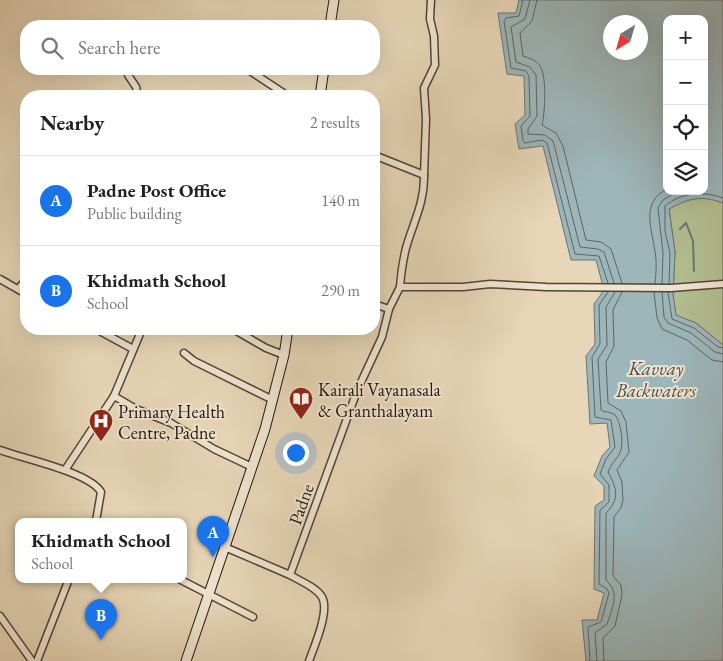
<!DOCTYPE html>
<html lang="en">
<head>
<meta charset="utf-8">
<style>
  :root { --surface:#fff; --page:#f6f6f6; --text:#222; --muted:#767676; --line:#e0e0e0; --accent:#1a73e8 }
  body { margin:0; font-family:"EB Garamond",serif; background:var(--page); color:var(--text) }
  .controls { position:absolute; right:15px; top:15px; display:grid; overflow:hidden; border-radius:10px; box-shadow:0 5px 20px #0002 }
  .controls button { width:45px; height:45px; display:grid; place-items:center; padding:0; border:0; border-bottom:1px solid var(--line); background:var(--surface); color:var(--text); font:25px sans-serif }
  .compass { position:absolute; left:603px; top:15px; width:45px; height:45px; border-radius:50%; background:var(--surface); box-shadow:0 5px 20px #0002; rotate:217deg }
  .you { position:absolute; left:295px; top:452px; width:18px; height:18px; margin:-12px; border:4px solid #fff; border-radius:50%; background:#1a73e8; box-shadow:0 0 0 8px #1a73e833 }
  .badge { display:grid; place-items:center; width:32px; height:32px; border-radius:50%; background:var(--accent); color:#fff; font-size:16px; font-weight:700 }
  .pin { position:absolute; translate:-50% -41px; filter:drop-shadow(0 1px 2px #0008) }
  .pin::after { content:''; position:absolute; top:26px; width:18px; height:15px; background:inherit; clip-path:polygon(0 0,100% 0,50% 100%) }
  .popup { position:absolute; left:15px; top:518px; width:172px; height:65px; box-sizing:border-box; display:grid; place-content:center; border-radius:10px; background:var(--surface); filter:drop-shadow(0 1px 4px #0005); font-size:16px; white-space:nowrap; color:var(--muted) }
  .popup b { font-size:19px; color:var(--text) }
  .popup::after { content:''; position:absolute; left:50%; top:100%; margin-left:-10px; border:10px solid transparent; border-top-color:var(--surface) }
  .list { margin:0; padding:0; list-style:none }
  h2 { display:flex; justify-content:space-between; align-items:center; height:65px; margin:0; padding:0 20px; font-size:21px }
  h2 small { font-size:16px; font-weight:400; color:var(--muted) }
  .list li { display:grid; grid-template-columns:32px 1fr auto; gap:15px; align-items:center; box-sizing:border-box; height:90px; padding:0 20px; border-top:1px solid var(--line) }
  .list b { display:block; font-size:19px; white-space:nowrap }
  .list p { margin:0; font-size:16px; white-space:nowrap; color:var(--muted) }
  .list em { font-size:16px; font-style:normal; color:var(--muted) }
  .icon { flex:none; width:28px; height:28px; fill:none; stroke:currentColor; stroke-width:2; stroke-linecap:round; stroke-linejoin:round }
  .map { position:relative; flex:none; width:723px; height:661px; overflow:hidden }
  .search { position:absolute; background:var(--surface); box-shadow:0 5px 20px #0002; left:20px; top:20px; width:360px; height:55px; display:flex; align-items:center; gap:12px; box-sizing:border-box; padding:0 18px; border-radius:20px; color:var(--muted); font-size:19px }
  .panel { position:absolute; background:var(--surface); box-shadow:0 5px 20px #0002; left:20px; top:90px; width:360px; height:245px; border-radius:20px }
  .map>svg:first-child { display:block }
  .green { fill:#b2be91; stroke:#6a694e }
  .water { fill:#9db6ba; stroke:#6b7574; fill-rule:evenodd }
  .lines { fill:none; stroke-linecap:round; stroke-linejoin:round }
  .shore { stroke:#5f6562; stroke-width:1 }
  .stream { stroke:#6b7574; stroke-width:2 }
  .street-casing { stroke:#524435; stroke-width:9 }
  .secondary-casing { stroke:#21140a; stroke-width:11 }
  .street { stroke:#efe4d0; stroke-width:6 }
  .secondary { stroke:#efe4d0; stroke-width:9 }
  .labels { text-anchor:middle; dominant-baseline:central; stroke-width:4; stroke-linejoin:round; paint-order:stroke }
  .poi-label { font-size:18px; fill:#21140a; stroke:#efe4d0; text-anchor:start }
  .street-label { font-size:18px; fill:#21140a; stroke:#efe4d0 }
  .water-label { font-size:19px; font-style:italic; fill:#4c4d48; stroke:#efe4d0 }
</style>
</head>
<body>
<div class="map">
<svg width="723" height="661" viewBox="0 0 723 661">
  <rect width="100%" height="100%" fill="#e7d6b7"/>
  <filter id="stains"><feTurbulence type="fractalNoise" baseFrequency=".004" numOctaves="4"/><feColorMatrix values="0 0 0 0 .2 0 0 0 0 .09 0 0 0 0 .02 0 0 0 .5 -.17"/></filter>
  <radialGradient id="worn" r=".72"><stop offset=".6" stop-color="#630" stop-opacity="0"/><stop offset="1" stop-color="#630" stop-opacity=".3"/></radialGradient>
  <!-- green -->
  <path class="green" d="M 709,198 L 723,203 L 723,345 L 696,323 L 676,316 L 673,295 L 675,252 L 669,209 L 687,199 Z"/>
  <!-- water -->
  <path class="water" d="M 519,0 L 723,0 L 723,203 C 701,195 689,198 669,209 L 675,252 L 673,295 L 676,315 L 696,323 L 723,345 L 723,661 L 586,661 L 582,620 L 597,620 L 604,593 L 594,589 L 595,506 L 604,500 L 604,486 L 594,476 L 602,456 L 610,447 L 607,423 L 590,424 L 586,356 L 595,344 L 594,304 L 604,290 L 596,260 L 571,260 L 543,146 L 519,149 L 515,124 L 525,115 L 524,76 L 507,74 L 498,13 L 516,13 ZM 667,19 L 704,19 L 704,191 L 667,191 ZM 610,22 L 640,22 L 640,52 L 610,52 Z"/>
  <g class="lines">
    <!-- shore -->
    <g class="shore">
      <path d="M 523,0 L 519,16 L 506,18 L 504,21 L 511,68 L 526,71 L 529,76 L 530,116 L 521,126 L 523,141 L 525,143 L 542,140 L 547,143 L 575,254 L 599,256 L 608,283"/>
      <path d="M 530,0 L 525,19 L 511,27 L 516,62 L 530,67 L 536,75 L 537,116 L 528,129 L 528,134 L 545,135 L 553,141 L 580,247 L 598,249 L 604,252 L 614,283"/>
      <path d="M 537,0 L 532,21 L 520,33 L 523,56 C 529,58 536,60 540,66 C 547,76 545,113 542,125 L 556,133 L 563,146 L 586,240 L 601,242 L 611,249 L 622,283"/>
      <path d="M 655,283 C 656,273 657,262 655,252 C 652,228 640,203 667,189"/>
      <path d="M 662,284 L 663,253 L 658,208 L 663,200 L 678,191"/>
      <path d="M 669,284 L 670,253 L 665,231 L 665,206 C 682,192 703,191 723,198"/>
      <path d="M 654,292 L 657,318 L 662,329 L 687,340 L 712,360 L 723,362"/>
      <path d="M 662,292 L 664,317 L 668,323 L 691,333 L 715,352 L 723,354"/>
      <path d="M 668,292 L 672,319 L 694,328 L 718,347 L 723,348"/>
      <path d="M 590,661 L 588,627 L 601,622 L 609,593 L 607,589 L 599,584 L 600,510 L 609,502 L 609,485 L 600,474 L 606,459 L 615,447 L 611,420 L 595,417 L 592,357 L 600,344 L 599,305 L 608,292"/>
      <path d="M 597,661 L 595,633 L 607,624 C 613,607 620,593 606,580 L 606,513 C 620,499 617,488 608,472 C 611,464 616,460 620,453 C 624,445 621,421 615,415 C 610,411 605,413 601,410 L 598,359 L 607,345 L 606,307 L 615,292"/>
      <path d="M 604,661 L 603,638 L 615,626 L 622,595 L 621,585 L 613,576 L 614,517 L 621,508 L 623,500 L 622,482 L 617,470 L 629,452 L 626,422 L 621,411 L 608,403 L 606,362 L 614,346 L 613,310 L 622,292"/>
    </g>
    <!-- stream -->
    <path class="stream" d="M 680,229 L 686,223 L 693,241 L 694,271"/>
    <defs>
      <g id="street">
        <path d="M 179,26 L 183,26"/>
        <path d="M 132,69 L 128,75 L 136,87 L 138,96"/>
        <path d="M 247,69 L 288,96"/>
        <path d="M 374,155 L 424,175 C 425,202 413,223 406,248 C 403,260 401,274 400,287"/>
        <path d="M 424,175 L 426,119 L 424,88 L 435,65 L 434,36 L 430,19 L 431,0"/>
        <path d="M 0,279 L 26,294"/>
        <path d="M 18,289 L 26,280"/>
        <path d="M 374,304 L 389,309"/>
        <path d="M 96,329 L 133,349"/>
        <path d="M 233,329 L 266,348 L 284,355"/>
        <path d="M 184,353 L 194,361 L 273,400"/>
        <path d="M 114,396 L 142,329"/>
        <path d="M 0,450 C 24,459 89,472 101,492 L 96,521"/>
        <path d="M 65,470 L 114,396 L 136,409 L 171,423 L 214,449 L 252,467"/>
        <path d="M 227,548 L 290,575"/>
        <path d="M 179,579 L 253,617"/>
        <path d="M 0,616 L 32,661"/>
        <path d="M 37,661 L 69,579"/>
        <path d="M 309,661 C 314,647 330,611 322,597 C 316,587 300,581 290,575 L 357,391 L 382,337 L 389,309 L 400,287 L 463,287 L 490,284 L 546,287 L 671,288 L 723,284"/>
      </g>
      <g id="secondary">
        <path d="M 330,26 L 334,0"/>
        <path d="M 320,96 L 324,69"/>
        <path d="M 186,661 L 265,429 L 284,355 L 288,329"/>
      </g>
    </defs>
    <!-- street casing -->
    <use href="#street" class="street-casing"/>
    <!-- secondary casing -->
    <use href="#secondary" class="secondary-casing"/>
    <!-- street -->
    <use href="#street" class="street"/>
    <!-- secondary -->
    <use href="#secondary" class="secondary"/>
  </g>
  <!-- icons -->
  <defs>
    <symbol id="library-pin" viewBox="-11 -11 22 30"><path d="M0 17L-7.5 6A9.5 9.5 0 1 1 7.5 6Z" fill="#8f2418" stroke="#efe4d0"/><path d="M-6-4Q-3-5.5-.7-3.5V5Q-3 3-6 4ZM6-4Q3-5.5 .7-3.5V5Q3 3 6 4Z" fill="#fff"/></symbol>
    <symbol id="hospital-pin" viewBox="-11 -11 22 30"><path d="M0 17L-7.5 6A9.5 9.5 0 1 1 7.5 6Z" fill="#8f2418" stroke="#efe4d0"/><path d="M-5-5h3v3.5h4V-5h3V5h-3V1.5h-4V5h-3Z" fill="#fff"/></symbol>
  </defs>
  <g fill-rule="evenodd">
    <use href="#library-pin" x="287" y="385" width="28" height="38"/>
    <use href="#hospital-pin" x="87" y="407" width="28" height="38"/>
  </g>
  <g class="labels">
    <!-- poi labels -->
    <g class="poi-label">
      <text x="318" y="389">Kairali Vayanasala<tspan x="318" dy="21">&amp; Granthalayam</tspan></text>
      <text x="118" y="411">Primary Health<tspan x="118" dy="21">Centre, Padne</tspan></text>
    </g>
    <!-- street labels -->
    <g class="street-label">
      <text transform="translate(301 504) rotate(-70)">Padne</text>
    </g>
    <!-- water labels -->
    <g class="water-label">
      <text x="656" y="368">Kavvay<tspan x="656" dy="22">Backwaters</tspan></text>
    </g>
  </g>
  <rect width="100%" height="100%" filter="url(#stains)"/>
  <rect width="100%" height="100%" fill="url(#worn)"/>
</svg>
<div class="controls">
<button>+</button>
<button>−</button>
<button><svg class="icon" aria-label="locate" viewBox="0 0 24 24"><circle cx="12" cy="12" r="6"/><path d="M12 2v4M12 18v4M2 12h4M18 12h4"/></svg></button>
<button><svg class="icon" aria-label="layers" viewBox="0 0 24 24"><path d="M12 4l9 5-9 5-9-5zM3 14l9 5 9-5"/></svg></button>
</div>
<svg class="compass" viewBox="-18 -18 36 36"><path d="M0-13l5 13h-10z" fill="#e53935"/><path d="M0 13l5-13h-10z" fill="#767676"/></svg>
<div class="you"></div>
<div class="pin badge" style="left:213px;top:557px">A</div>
<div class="pin badge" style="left:101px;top:640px">B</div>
<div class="popup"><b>Khidmath School</b>School</div>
<div class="search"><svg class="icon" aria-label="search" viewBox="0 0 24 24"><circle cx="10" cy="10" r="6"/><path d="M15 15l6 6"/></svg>Search here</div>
<section class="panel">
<h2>Nearby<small>2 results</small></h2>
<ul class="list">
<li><span class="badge">A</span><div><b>Padne Post Office</b><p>Public building</p></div><em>140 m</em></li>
<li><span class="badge">B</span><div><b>Khidmath School</b><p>School</p></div><em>290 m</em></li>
</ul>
</section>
</div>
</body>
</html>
